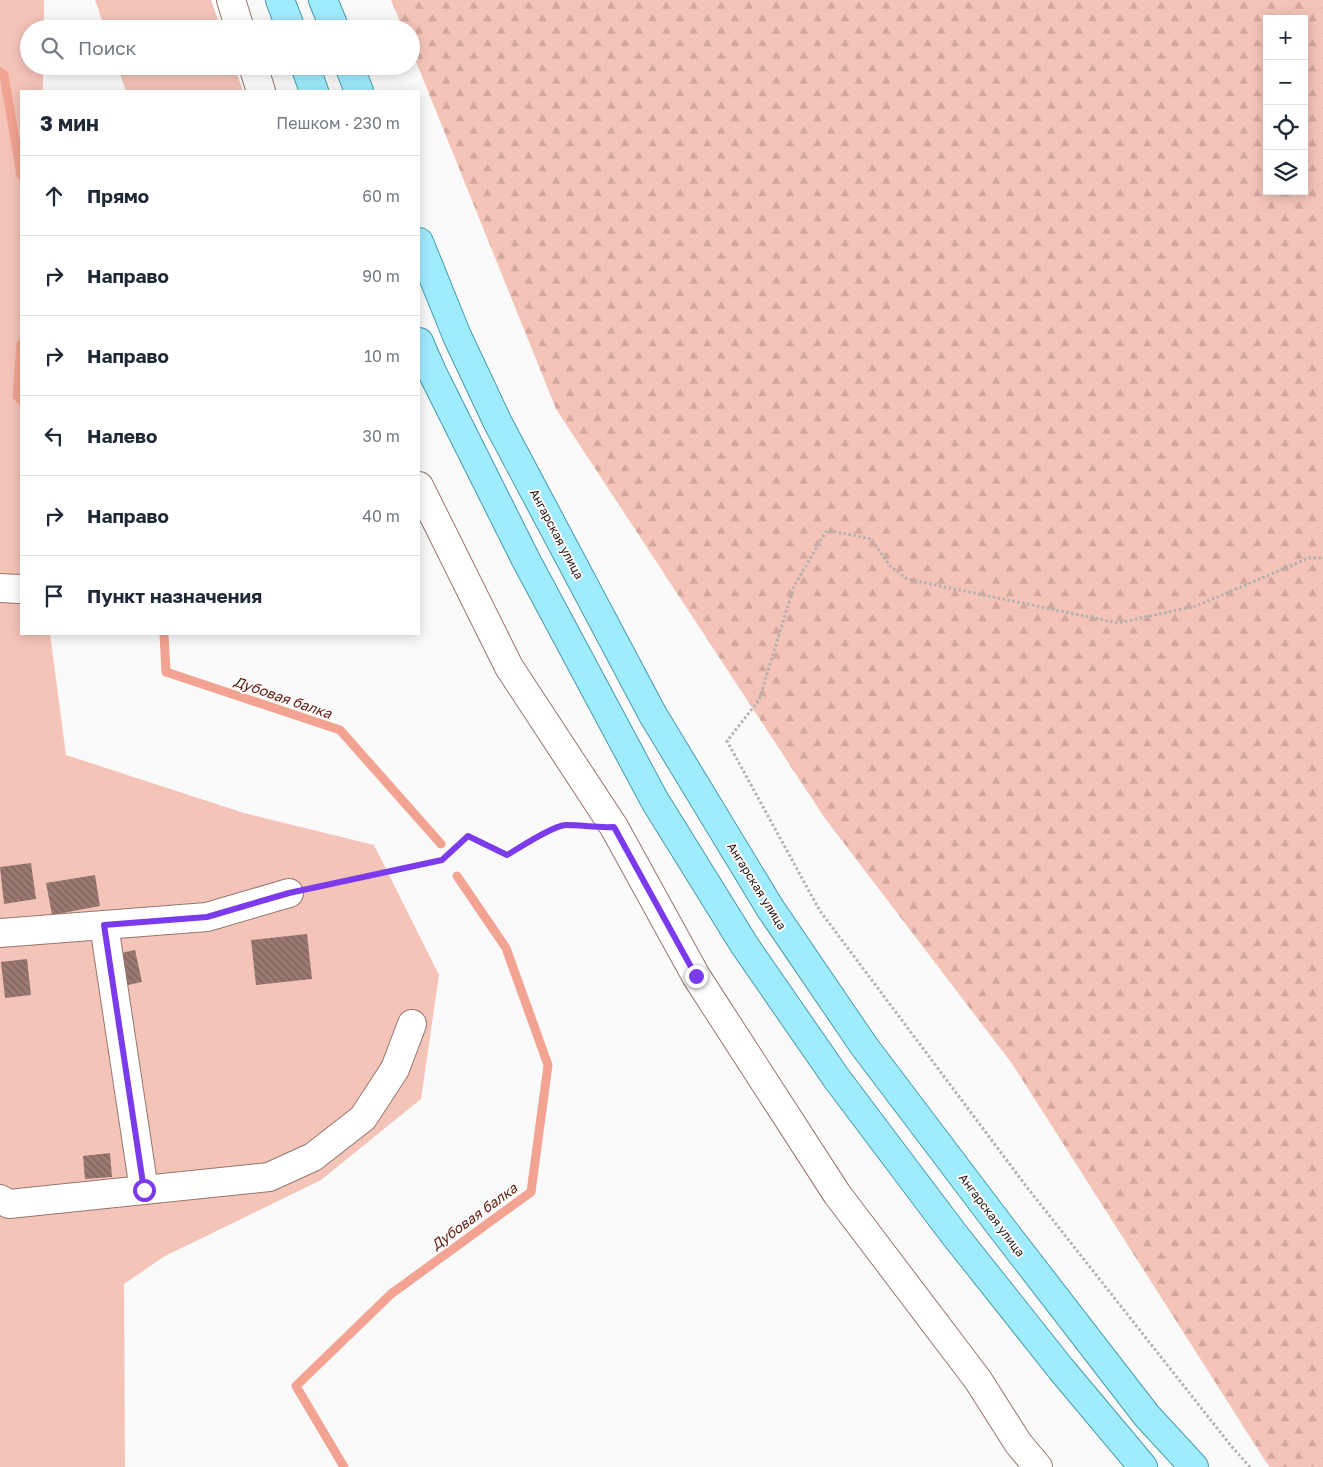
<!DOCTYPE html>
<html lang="ru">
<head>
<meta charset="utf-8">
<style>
  :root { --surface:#fff; --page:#f6f6f7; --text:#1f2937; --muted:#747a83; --line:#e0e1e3 }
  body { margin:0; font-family:"Golos Text",sans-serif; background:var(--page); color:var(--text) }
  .controls { position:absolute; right:15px; top:15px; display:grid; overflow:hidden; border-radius:0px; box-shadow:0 2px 12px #0003 }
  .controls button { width:45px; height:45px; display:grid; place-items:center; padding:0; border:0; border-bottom:1px solid var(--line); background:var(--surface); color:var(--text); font:25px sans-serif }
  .stop { position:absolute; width:15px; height:15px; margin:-11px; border:4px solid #7c3aed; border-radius:50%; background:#fff }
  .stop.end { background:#7c3aed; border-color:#fff; box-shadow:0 1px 5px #0008 }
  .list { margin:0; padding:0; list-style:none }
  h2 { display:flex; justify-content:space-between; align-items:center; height:65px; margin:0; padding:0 20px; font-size:21px }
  h2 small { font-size:16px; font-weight:400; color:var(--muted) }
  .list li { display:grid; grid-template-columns:32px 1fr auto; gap:15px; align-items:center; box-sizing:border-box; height:80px; padding:0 20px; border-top:1px solid var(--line) }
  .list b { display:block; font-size:19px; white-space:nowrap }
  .list em { font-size:16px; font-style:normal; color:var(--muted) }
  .icon { flex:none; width:28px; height:28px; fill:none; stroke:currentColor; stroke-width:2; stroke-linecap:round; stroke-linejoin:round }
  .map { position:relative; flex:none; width:1323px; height:1467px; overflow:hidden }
  .search { position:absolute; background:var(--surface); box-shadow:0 2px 12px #0003; left:20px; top:20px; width:400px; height:55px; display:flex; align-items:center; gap:12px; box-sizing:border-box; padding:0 18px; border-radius:28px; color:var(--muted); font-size:19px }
  .panel { position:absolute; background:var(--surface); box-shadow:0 2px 12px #0003; left:20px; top:90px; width:400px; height:545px; border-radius:0px }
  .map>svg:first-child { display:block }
  .forest { fill:url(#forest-firs); fill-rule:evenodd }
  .garden { fill:#f5c4b9 }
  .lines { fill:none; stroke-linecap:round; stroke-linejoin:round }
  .stream { stroke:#f3a391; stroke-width:9 }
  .building { fill:url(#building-back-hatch) }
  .minor-casing { stroke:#97766f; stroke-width:30 }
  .major-casing { stroke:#4a9aab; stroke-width:30 }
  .path { stroke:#b6b1b1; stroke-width:3; stroke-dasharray:2.5 2.5; stroke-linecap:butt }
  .minor { stroke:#fff; stroke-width:28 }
  .major { stroke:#9fecfe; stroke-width:28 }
  .route { stroke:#7c3aed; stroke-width:6 }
  .labels { text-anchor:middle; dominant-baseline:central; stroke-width:4; stroke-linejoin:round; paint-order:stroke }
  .street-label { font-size:12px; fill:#241714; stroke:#fafafa }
  .water-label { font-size:14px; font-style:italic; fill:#621c0f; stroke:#fafafa }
</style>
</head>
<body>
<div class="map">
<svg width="1323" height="1467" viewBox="0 0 1323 1467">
  <defs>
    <pattern id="forest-firs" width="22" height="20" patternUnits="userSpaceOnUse" patternTransform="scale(1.25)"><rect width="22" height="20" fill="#f5c4b9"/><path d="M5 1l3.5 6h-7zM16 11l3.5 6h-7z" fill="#d2a89e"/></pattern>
    <pattern id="building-back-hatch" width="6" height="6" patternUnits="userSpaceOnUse" patternTransform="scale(1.25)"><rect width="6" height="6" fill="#9a7971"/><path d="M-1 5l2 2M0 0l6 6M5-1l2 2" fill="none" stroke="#7d625c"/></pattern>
  </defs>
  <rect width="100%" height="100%" fill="#fafafa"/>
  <!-- forest -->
  <path class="forest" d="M 391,0 L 1323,0 L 1323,1467 L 1270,1467 L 1266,1462 L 1013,1065 L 824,817 L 556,409 L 411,49 L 411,29 L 403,29 ZM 1267,19 L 1304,19 L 1304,191 L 1267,191 Z"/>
  <!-- garden -->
  <g class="garden">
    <path d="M 0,0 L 44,0 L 44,29 L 29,29 L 29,66 L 43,66 L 43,91 L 21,91 L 21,634 L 50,634 L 66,755 L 244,813 L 374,845 L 439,975 L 421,1099 L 321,1180 L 165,1256 L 124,1284 L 125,1467 L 0,1467 Z"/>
    <path d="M 95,0 L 211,0 L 221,29 L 105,29 Z"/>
    <path d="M 117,66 L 234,66 L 243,91 L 126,91 Z"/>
  </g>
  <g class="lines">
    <!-- stream -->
    <g class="stream">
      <path d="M 0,72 L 4,75 L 21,175"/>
      <path d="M 21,344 L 17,396 L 21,400"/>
      <path d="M 164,634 L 166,672 L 340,730 L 441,844"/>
      <path d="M 344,1467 L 296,1386 L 391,1294 L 531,1192 L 548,1065 L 506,948 L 457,876"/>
    </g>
  </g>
  <!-- building -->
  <g class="building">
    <path d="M 31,863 L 36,899 L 4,904 L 0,867 Z"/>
    <path d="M 95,875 L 100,906 L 52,915 L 46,883 Z"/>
    <path d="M 307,934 L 312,979 L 256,985 L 251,940 Z"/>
    <path d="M 135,950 L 142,982 L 118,987 L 111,955 Z"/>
    <path d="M 27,959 L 31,995 L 5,998 L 1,962 Z"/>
    <path d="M 110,1153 L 112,1177 L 85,1179 L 83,1156 Z"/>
  </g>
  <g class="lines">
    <defs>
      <g id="minor">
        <path d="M 231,0 L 240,29"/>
        <path d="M 253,66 L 261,91"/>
        <path d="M 419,486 L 509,667 L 614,827 L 696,976 L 837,1194 L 978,1380 L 1018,1443 L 1038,1467"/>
        <path d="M 0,588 L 19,589"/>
        <path d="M 104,925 L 144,1190"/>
        <path d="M 0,933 L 207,917 L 289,893"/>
        <path d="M 0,1199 L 9,1204 L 269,1177 L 313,1157 L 363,1118 L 395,1069 L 412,1024"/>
      </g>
      <g id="major">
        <path d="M 280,0 L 291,29"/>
        <path d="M 323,0 L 335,29"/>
        <path d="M 305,66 L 314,91"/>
        <path d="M 349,66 L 359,91"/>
        <path d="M 419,242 L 457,336 L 498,423 L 653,715 L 770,908 L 864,1046 L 1001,1227 L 1147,1416 L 1194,1467"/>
        <path d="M 419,342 L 433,374 L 526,560 L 655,801 L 745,946 L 837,1079 L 953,1233 L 1061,1369 L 1143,1467"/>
      </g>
    </defs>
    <!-- minor casing -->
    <use href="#minor" class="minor-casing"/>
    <!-- major casing -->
    <use href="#major" class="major-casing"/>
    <!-- path -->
    <g class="path">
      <path d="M 316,887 L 442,860 L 469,836 L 507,855 L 534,839 L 564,825 L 581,826"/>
      <path d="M 1250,1467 L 1232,1447 L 1026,1186 L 820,911 L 727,741 L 759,700 L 794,586 L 827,530 L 871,539 L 890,566 L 907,579 L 1118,623 L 1196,606 L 1309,558 L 1323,558"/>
    </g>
    <!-- minor -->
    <use href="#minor" class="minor"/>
    <!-- major -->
    <use href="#major" class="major"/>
  </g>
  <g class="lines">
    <!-- route -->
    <path class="route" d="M 144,1190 L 104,925 L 207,917 L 289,893 L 442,860 L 468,836 L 507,855 C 519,848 554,825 566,825 C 582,825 597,828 614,827 L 696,976"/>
  </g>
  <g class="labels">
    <!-- street labels -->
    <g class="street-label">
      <text transform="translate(557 534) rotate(62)">Ангарская улица</text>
      <text transform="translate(757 886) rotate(58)">Ангарская улица</text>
      <text transform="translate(992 1215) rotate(53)">Ангарская улица</text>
    </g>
    <!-- water labels -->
    <g class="water-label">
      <text transform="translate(283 697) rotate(19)">Дубовая балка</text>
      <text transform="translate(474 1216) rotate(-36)">Дубовая балка</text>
    </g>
  </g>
</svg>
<div class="controls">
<button>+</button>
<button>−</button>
<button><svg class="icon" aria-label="locate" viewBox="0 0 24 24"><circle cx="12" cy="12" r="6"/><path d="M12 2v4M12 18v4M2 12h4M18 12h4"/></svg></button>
<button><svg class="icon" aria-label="layers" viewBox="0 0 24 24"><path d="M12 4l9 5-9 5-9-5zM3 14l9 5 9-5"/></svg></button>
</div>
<div class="stop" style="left:144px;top:1190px"></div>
<div class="stop end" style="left:696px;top:976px"></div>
<div class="search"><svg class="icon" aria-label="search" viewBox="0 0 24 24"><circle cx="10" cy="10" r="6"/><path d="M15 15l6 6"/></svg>Поиск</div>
<section class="panel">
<h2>3 мин<small>Пешком · 230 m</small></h2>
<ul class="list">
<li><svg class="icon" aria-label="ahead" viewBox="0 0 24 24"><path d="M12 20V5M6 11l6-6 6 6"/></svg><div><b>Прямо</b></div><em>60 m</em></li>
<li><svg class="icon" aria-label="right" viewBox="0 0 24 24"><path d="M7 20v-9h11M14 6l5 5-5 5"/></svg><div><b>Направо</b></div><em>90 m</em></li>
<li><svg class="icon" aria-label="right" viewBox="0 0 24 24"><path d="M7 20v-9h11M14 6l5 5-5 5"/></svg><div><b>Направо</b></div><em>10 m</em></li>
<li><svg class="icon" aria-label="left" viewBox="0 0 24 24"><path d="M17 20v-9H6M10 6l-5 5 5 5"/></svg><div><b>Налево</b></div><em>30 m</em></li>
<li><svg class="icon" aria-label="right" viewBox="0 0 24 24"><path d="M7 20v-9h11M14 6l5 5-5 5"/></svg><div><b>Направо</b></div><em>40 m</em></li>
<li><svg class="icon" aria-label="arrive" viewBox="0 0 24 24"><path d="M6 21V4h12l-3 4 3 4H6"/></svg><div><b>Пункт назначения</b></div></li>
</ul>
</section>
</div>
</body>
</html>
